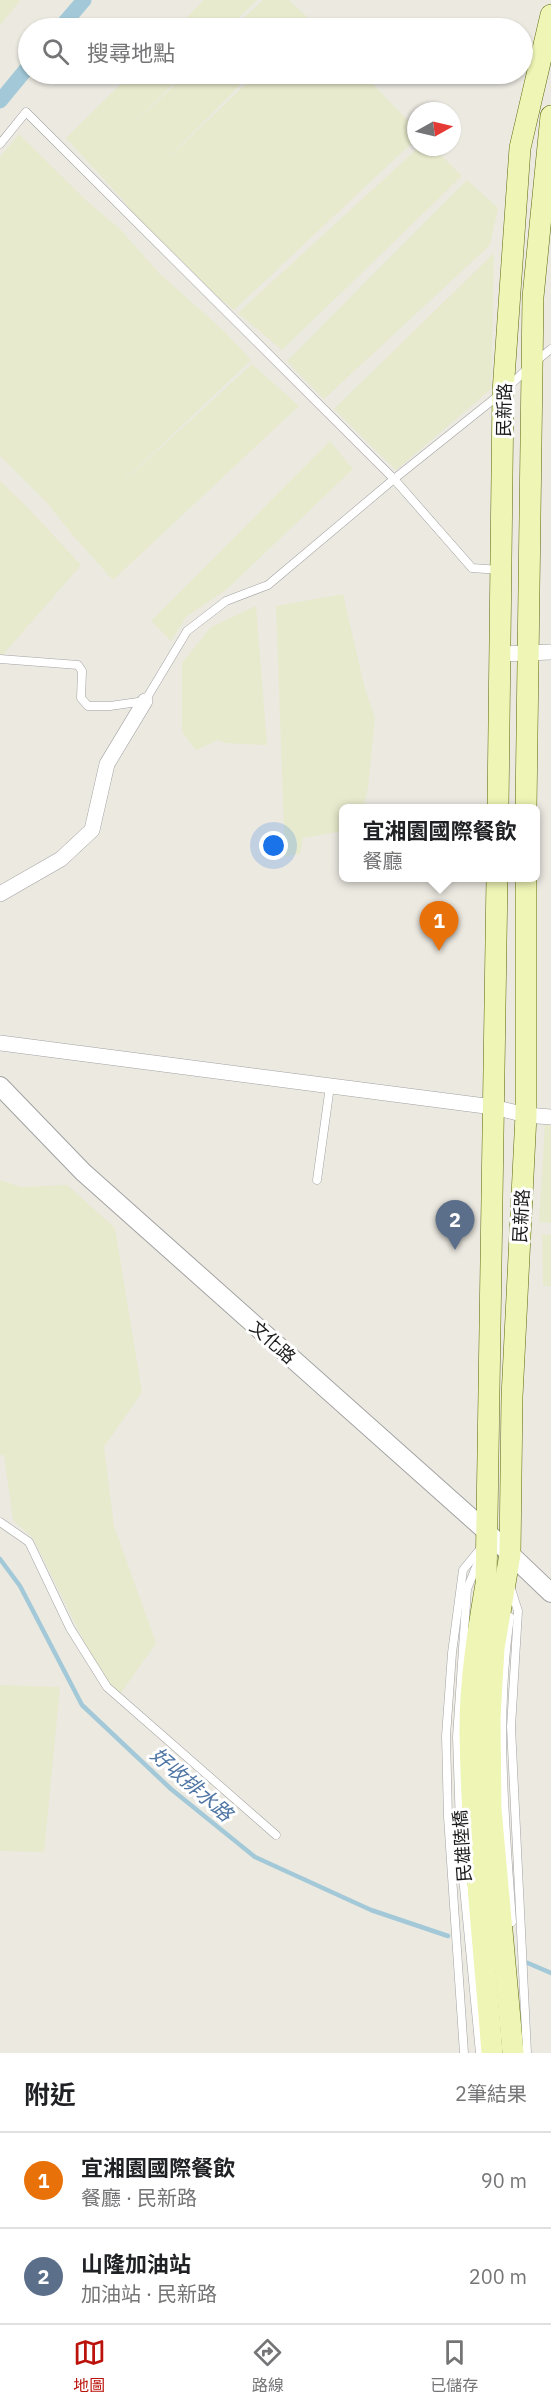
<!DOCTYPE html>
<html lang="zh-TW">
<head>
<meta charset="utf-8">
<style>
  :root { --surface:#fff; --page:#f2f2f2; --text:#202124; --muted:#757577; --line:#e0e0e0; --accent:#bb130b }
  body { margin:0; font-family:"IBM Plex Sans","Noto Sans TC",sans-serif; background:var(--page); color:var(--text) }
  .compass { position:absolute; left:407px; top:102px; width:54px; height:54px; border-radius:50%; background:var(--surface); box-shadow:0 2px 4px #0004; rotate:82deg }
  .you { position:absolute; left:274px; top:846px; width:21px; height:21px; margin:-15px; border:4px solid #fff; border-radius:50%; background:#1a73e8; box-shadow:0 0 0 9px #1a73e833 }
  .badge { display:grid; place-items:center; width:39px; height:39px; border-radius:50%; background:var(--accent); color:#fff; font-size:20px; font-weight:700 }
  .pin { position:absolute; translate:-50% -50px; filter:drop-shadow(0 2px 3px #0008) }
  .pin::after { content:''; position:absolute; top:32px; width:21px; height:18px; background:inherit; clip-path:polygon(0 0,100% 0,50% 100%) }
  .popup { position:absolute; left:339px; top:804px; width:201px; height:78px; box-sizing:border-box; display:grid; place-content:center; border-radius:9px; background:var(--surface); filter:drop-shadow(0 2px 4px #0005); font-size:20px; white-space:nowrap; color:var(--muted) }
  .popup b { font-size:22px; color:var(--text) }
  .popup::after { content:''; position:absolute; left:50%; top:100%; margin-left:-12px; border:12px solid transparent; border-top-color:var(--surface) }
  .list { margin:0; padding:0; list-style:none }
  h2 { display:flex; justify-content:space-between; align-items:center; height:78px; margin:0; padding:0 24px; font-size:26px }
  h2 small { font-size:20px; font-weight:400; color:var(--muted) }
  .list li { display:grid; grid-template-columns:39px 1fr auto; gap:18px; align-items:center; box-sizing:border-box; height:96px; padding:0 24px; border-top:2px solid var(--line) }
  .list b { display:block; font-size:22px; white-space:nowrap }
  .list p { margin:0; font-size:20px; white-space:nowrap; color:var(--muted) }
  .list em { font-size:20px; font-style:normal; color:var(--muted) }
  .icon { flex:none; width:33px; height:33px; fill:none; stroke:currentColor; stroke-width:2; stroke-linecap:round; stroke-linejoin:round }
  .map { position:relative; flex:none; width:551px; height:2053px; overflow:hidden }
  .search { position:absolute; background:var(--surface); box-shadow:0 2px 4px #0004; left:18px; right:18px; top:18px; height:66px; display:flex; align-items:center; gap:15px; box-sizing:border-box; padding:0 21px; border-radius:33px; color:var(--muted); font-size:22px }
  .sheet { height:270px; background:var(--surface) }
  nav { display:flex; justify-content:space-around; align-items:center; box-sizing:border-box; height:84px; border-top:2px solid var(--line); background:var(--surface); font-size:16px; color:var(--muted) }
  nav a { display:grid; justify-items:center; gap:3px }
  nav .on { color:var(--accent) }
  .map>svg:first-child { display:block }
  .farmland { fill:#e7eacc }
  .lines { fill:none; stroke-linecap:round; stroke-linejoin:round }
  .stream { stroke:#a3c9d8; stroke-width:4.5 }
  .canal { stroke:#a3c9d8; stroke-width:15 }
  .service-casing { stroke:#a2a2a2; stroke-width:9 }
  .minor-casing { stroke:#a2a2a2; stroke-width:16 }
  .tertiary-casing { stroke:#a2a2a2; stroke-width:20 }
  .secondary-casing { stroke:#5b690a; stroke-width:22 }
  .service { stroke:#fff; stroke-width:8 }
  .minor { stroke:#fff; stroke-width:15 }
  .tertiary { stroke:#fff; stroke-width:18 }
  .secondary { stroke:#eff5b5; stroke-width:21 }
  .labels { text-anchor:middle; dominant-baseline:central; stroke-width:6; stroke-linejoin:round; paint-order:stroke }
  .street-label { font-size:18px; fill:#1b1b1b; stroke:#fff }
  .water-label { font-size:20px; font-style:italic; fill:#4e75a4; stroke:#fff }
</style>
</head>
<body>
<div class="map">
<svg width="551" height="2053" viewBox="0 0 551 2053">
  <rect width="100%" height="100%" fill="#ece9e1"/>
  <!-- farmland -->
  <g class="farmland">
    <path d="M 0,0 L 21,0 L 0,25 Z"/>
    <path d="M 204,0 L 257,0 L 228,28 L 176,28 Z"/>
    <path d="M 263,0 L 289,0 L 307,17 L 295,28 L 233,28 Z"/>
    <path d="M 131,74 L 183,74 L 126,131 L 186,74 L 251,74 L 156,170 L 256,74 L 363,74 L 416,129 L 416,139 L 234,310 L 185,270 L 145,230 L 124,201 L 66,138 Z"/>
    <path d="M 19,134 L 89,203 L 119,228 L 160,274 L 225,332 L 251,360 L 108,496 L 252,364 L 299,406 L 113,580 L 70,532 L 48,504 L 0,456 L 0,157 Z"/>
    <path d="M 419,147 L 433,147 L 462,176 L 282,350 L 238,313 Z"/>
    <path d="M 467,180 L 498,208 L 490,245 L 324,399 L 287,361 Z"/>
    <path d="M 494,253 L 491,389 L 396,470 L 334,409 Z"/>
    <path d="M 330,441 L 353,469 L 227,589 L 186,617 L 171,641 L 151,621 Z"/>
    <path d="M 0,481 L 27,507 L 81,565 L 0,658 Z"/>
    <path d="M 343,594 L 364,685 L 375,718 L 368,788 L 363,808 L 343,808 L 343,831 L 303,838 L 300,854 L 285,856 L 276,606 Z"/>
    <path d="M 256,606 L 267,745 L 225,743 L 218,740 L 196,750 L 182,732 L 182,663 L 211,627 Z"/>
    <path d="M 545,1124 L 551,1125 L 551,1223 L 539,1222 Z"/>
    <path d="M 0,1180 L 21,1187 L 67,1185 L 115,1228 L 142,1392 L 104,1447 L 114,1526 L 156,1643 L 118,1697 L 104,1682 L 33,1538 L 13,1520 L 4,1455 L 0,1455 Z"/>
    <path d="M 542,1234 L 551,1235 L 551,1286 L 543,1286 Z"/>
    <path d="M 0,1685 L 60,1687 L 44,1852 L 0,1851 Z"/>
  </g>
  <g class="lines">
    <!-- stream -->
    <g class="stream">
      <path d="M 0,1559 L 20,1586 L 82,1705 L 171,1789 L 255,1857 L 371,1910 L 448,1936"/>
      <path d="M 523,1961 L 551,1973"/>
    </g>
    <!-- canal -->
    <g class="canal">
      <path d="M 60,28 L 84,0"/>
      <path d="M 0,101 L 28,67"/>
    </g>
    <defs>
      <g id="service">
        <path d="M 0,144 L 26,112 L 394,479 L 472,568 L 500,570"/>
        <path d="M 536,361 L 551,349"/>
        <path d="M 508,387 L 527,369"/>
        <path d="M 0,659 L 78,665 L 82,671 L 81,698 L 88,706 L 110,706 L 145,701 L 187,631 L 226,601 L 268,585 L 394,479 L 499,395"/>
        <path d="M 317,1180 L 330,1086"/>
        <path d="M 0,1522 L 29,1542 L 70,1628 L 107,1687 L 276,1835"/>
        <path d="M 479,1560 L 467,1589 L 457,1737 L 461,1856 L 480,2053"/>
        <path d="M 511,1589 L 518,1611 L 511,1727 L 527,2053"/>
        <path d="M 510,1617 C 495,1719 505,1820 512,1922"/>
        <path d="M 464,2053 L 448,1817 L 446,1736 L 452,1653 L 463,1570 L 481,1548"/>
      </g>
      <g id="minor">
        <path d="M 500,654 L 551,652"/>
        <path d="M 0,894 L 61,859 L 92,830 L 107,764 L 145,701"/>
        <path d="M 0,1043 L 493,1107 L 526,1115 L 551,1117"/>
      </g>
      <path id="tertiary" d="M 0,1086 L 83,1172 L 487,1532 L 551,1593"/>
      <g id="secondary">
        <path d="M 498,808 L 503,392 L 520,148 L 551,15"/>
        <path d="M 526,808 L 533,297 L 551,116"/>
        <path d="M 492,2053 C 484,1946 471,1837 470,1729 C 470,1680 478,1631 486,1584 L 497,878"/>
        <path d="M 513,2053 L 491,1809 L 490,1718 L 494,1648 L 510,1554 L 512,1397 L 526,1115 L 526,878"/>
      </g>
    </defs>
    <!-- service casing -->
    <use href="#service" class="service-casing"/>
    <!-- minor casing -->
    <use href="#minor" class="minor-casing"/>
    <!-- tertiary casing -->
    <use href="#tertiary" class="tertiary-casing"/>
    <!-- secondary casing -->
    <use href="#secondary" class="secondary-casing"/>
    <!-- service -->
    <use href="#service" class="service"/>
    <!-- minor -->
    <use href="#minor" class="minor"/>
    <!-- tertiary -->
    <use href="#tertiary" class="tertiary"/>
    <!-- secondary -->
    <use href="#secondary" class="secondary"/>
  </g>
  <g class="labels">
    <!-- street labels -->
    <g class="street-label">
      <text transform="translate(504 410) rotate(-89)">民新路</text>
      <text transform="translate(521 1216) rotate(-87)">民新路</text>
      <text transform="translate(273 1342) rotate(42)">文化路</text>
      <text transform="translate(462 1846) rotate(-94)">民雄陸橋</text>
    </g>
    <!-- water labels -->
    <g class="water-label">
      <text transform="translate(192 1784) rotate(41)">好收排水路</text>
    </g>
  </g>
</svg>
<svg class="compass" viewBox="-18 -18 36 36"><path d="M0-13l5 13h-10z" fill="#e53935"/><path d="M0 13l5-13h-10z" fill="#757577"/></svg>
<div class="you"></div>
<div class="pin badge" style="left:439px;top:951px;background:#e8710a">1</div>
<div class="popup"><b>宜湘園國際餐飲</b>餐廳</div>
<div class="pin badge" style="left:455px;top:1250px;background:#5c6f8a">2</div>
<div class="search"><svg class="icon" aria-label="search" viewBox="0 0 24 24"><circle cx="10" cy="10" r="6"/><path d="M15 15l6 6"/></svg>搜尋地點</div>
</div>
<section class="sheet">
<h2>附近<small>2筆結果</small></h2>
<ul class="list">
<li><span class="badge" style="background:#e8710a">1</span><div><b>宜湘園國際餐飲</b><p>餐廳 · 民新路</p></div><em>90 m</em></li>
<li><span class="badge" style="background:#5c6f8a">2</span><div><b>山隆加油站</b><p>加油站 · 民新路</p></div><em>200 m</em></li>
</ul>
</section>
<nav>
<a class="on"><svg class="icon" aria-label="map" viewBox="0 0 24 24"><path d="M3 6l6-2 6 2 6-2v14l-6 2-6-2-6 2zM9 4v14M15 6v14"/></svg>地圖</a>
<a><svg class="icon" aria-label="directions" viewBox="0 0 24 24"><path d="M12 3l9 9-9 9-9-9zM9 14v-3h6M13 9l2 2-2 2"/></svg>路線</a>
<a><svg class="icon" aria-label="saved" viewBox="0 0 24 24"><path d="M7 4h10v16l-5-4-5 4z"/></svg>已儲存</a>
</nav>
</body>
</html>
